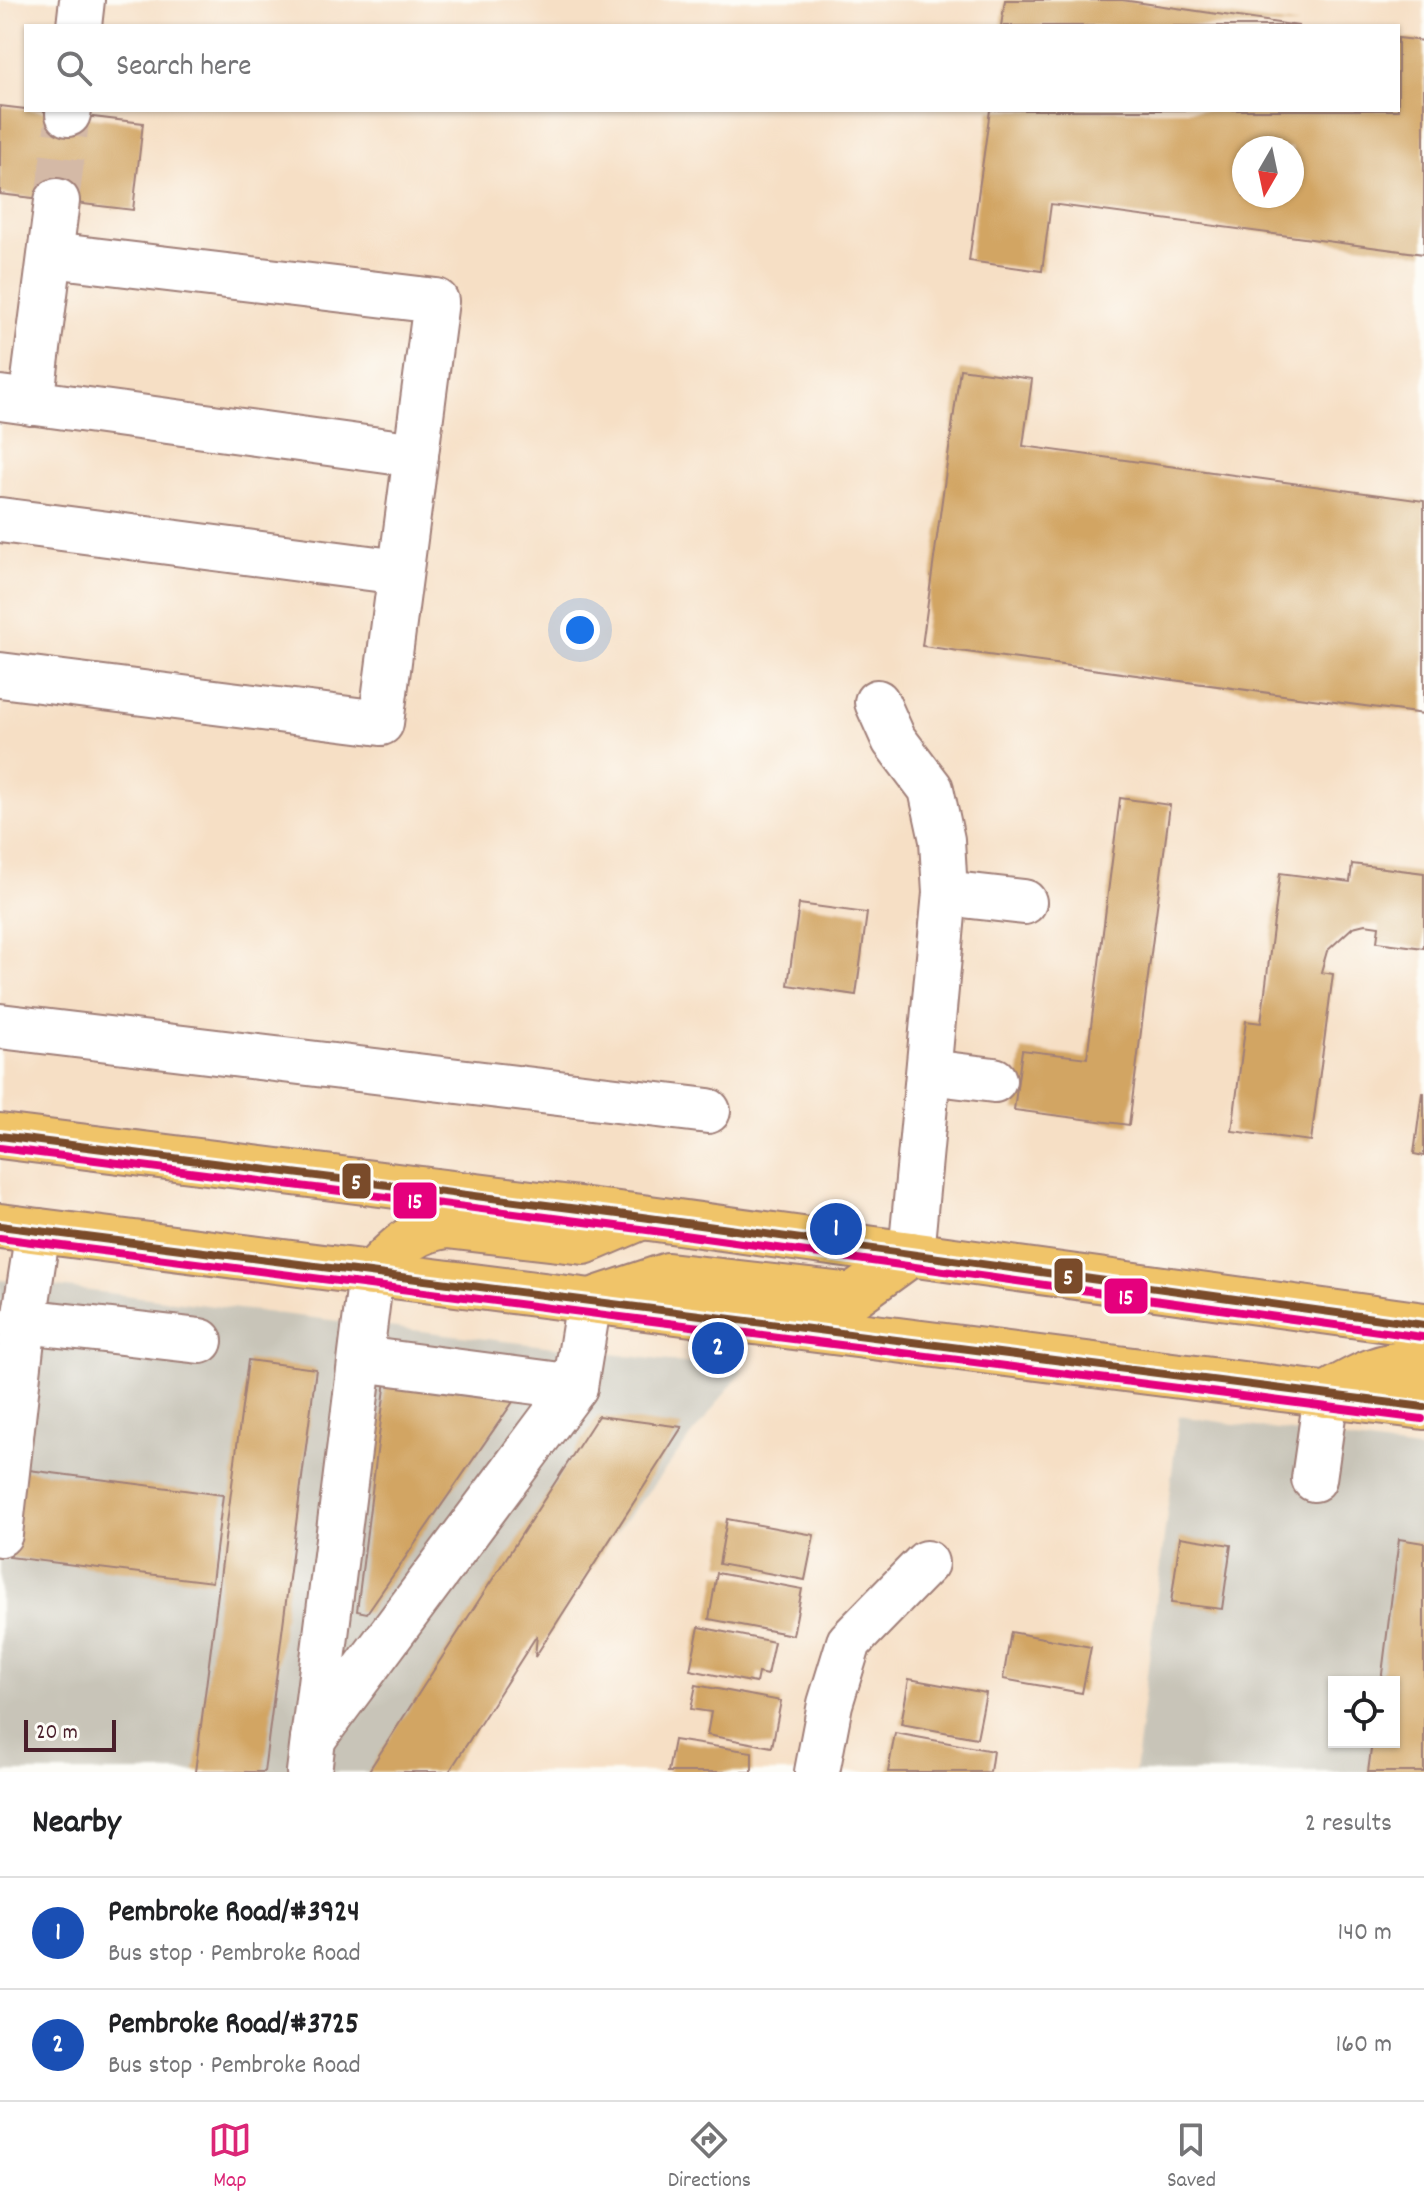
<!DOCTYPE html>
<html lang="en">
<head>
<meta charset="utf-8">
<style>
  :root { --surface:#fff; --page:#f2f2f2; --text:#202124; --muted:#757577; --line:#e0e0e0; --accent:#db2777 }
  body { margin:0; font-family:Dekko,sans-serif; background:var(--page); color:var(--text) }
  .controls { position:absolute; right:24px; bottom:24px; display:grid; overflow:hidden; border-radius:0px; box-shadow:0 2px 6px #0004 }
  .controls button { width:72px; height:72px; display:grid; place-items:center; padding:0; border:0; border-bottom:2px solid var(--line); background:var(--surface); color:var(--text); font:40px sans-serif }
  .compass { position:absolute; left:1232px; top:136px; width:72px; height:72px; border-radius:50%; background:var(--surface); box-shadow:0 2px 6px #0004; rotate:189deg }
  .scale { position:absolute; left:24px; bottom:20px; width:92px; box-sizing:border-box; padding-left:8px; border:4px solid #4a1f2b; border-top:0; font-size:22px; line-height:28px; white-space:nowrap; color:#4a1f2b; -webkit-text-stroke:6px #fdfcf7; paint-order:stroke }
  .you { position:absolute; left:580px; top:630px; width:28px; height:28px; margin:-20px; border:6px solid #fff; border-radius:50%; background:#1a73e8; box-shadow:0 0 0 12px #1a73e833 }
  .badge { display:grid; place-items:center; width:52px; height:52px; border-radius:50%; background:var(--accent); color:#fff; font-size:26px; font-weight:700 }
  .pin { position:absolute; translate:-50% -50%; border:4px solid #fff; box-shadow:0 2px 8px #0006 }
  .list { margin:0; padding:0; list-style:none }
  h2 { display:flex; justify-content:space-between; align-items:center; height:104px; margin:0; padding:0 32px; font-size:34px }
  h2 small { font-size:26px; font-weight:400; color:var(--muted) }
  .list li { display:grid; grid-template-columns:52px 1fr auto; gap:24px; align-items:center; box-sizing:border-box; height:112px; padding:0 32px; border-top:2px solid var(--line) }
  .list b { display:block; font-size:30px; white-space:nowrap }
  .list p { margin:0; font-size:26px; white-space:nowrap; color:var(--muted) }
  .list em { font-size:26px; font-style:normal; color:var(--muted) }
  .icon { flex:none; width:44px; height:44px; fill:none; stroke:currentColor; stroke-width:2; stroke-linecap:round; stroke-linejoin:round }
  .map { position:relative; flex:none; width:1424px; height:1772px; overflow:hidden }
  .search { position:absolute; background:var(--surface); box-shadow:0 2px 6px #0004; left:24px; right:24px; top:24px; height:88px; display:flex; align-items:center; gap:20px; box-sizing:border-box; padding:0 28px; border-radius:0px; color:var(--muted); font-size:30px }
  .sheet { height:328px; background:var(--surface) }
  nav { display:flex; justify-content:space-around; align-items:center; box-sizing:border-box; height:112px; border-top:2px solid var(--line); background:var(--surface); font-size:22px; color:var(--muted) }
  nav a { display:grid; justify-items:center; gap:4px }
  nav .on { color:var(--accent) }
  .map>svg:first-child { display:block }
  .industrial { fill:#c8c4b8; fill-rule:evenodd }
  .building { fill:#d2a564; fill-rule:evenodd }
  .lines { fill:none; stroke-linecap:round; stroke-linejoin:round }
  .minor-tunnel { stroke:#d4b9a6; stroke-width:44; stroke-dasharray:44 22; stroke-linecap:butt }
  .minor-casing { stroke:#a07f78; stroke-width:48 }
  .major-casing { stroke:#a07f78; stroke-width:48 }
  .minor { stroke:#fff; stroke-width:44 }
  .major { stroke:#f0c469; stroke-width:44 }
  .bus-1-casing { stroke:#fdfcf7; stroke-width:14 }
  .bus-2-casing { stroke:#fdfcf7; stroke-width:14 }
  .bus-1 { stroke:#7a4b2a; stroke-width:8 }
  .bus-2 { stroke:#e5007d; stroke-width:8 }
  .line-badge { stroke:#fdfcf7; stroke-width:3 }
  .badge-label { font-size:22px; text-anchor:middle; font-weight:bold; fill:#fff }
</style>
</head>
<body>
<div class="map">
<svg width="1424" height="1772" viewBox="0 0 1424 1772">
  <rect width="100%" height="100%" fill="#fdfcf7"/>
  <filter id="ink" filterUnits="userSpaceOnUse"><feTurbulence type="fractalNoise" baseFrequency=".0125" numOctaves="2"/><feDisplacementMap in="SourceGraphic" scale="16" xChannelSelector="R" yChannelSelector="G"/><feConvolveMatrix kernelMatrix="1 2 1 2 8 2 1 2 1" color-interpolation-filters="sRGB"/></filter>
  <filter id="wash" filterUnits="userSpaceOnUse"><feTurbulence type="fractalNoise" baseFrequency=".006" numOctaves="4" result="noise"/><feDisplacementMap in="SourceGraphic" scale="32" xChannelSelector="R" yChannelSelector="G"/><feGaussianBlur stdDeviation="1.8" result="paint"/><feColorMatrix in="noise" values="0 0 0 0 0 0 0 0 0 0 0 0 0 0 0 0 0 1.4 0 .05"/><feComposite in="paint" operator="in"/></filter>
  <g filter="url(#wash)">
    <rect width="100%" height="100%" fill="#f6dfc5"/>
    <!-- industrial -->
    <g class="industrial">
      <path d="M 0,1280 L 743,1370 L 429,1772 L 0,1772 Z"/>
      <path d="M 1179,1416 L 1424,1451 L 1424,1772 L 1135,1772 ZM 1334,1682 L 1394,1682 L 1394,1742 L 1334,1742 Z"/>
    </g>
    <g id="blocks">
      <!-- building -->
      <g class="building">
        <path d="M 1005,0 L 1122,0 L 1299,26 L 1001,26 Z"/>
        <path d="M 1398,38 L 1424,41 L 1424,254 L 1051,204 L 1042,271 L 969,261 L 990,110 L 1398,110 ZM 1244,148 L 1292,148 L 1292,196 L 1244,196 Z"/>
        <path d="M 0,106 L 143,123 L 133,210 L 0,194 Z"/>
        <path d="M 960,369 L 1032,379 L 1023,446 L 1424,501 L 1424,714 L 922,646 Z"/>
        <path d="M 1120,798 L 1170,805 L 1129,1125 L 1014,1110 L 1022,1050 L 1087,1058 Z"/>
        <path d="M 1352,864 L 1424,873 L 1424,948 L 1377,942 L 1379,926 L 1365,924 L 1353,927 L 1327,951 L 1321,972 L 1333,974 L 1311,1141 L 1232,1131 L 1246,1021 L 1261,1023 L 1280,873 L 1350,882 Z"/>
        <path d="M 799,904 L 867,913 L 856,995 L 788,985 Z"/>
        <path d="M 1422,1093 L 1424,1093 L 1424,1156 L 1414,1154 Z"/>
        <path d="M 248,1360 L 316,1369 L 264,1772 L 195,1772 Z"/>
        <path d="M 386,1380 L 517,1396 L 367,1613 L 357,1611 Z"/>
        <path d="M 598,1416 L 682,1427 L 535,1657 L 537,1635 L 449,1772 L 368,1772 Z"/>
        <path d="M 21,1469 L 223,1495 L 212,1582 L 9,1557 Z"/>
        <path d="M 727,1519 L 814,1535 L 805,1580 L 719,1564 Z"/>
        <path d="M 1180,1537 L 1231,1545 L 1222,1609 L 1171,1603 Z"/>
        <path d="M 1399,1539 L 1424,1543 L 1424,1772 L 1368,1772 L 1372,1742 L 1394,1742 L 1394,1682 L 1381,1682 Z"/>
        <path d="M 717,1573 L 802,1589 L 793,1635 L 709,1619 Z"/>
        <path d="M 699,1627 L 774,1642 L 767,1675 L 758,1673 L 756,1683 L 690,1670 Z"/>
        <path d="M 1011,1632 L 1091,1647 L 1082,1693 L 1003,1679 Z"/>
        <path d="M 909,1679 L 986,1693 L 977,1738 L 901,1724 Z"/>
        <path d="M 696,1685 L 781,1701 L 772,1747 L 707,1735 L 711,1712 L 691,1709 Z"/>
        <path d="M 895,1733 L 993,1751 L 990,1772 L 888,1772 Z"/>
        <path d="M 674,1740 L 752,1752 L 752,1772 L 668,1772 Z"/>
      </g>
    </g>
  </g>
  <g filter="url(#ink)">
    <use href="#blocks" fill-opacity="0" stroke="#a07f78" stroke-width="2"/>
    <g class="lines">
      <!-- minor-tunnel -->
      <path class="minor-tunnel" d="M 57,201 L 68,114"/>
      <defs>
        <g id="minor">
          <path d="M 79,26 L 82,0"/>
          <path d="M 68,114 L 69,110"/>
          <path d="M 0,398 L 416,455"/>
          <path d="M 31,403 L 57,201"/>
          <path d="M 0,520 L 400,572"/>
          <path d="M 0,675 L 381,723 L 436,301 L 51,255"/>
          <path d="M 877,702 L 894,740 L 931,789 L 942,840 L 945,893 L 911,1254"/>
          <path d="M 945,893 L 1024,902"/>
          <path d="M 0,1026 L 708,1111"/>
          <path d="M 929,1072 L 994,1080"/>
          <path d="M 24,1321 L 38,1231"/>
          <path d="M 361,1359 L 575,1387"/>
          <path d="M 1314,1479 L 1326,1395"/>
          <path d="M 0,1534 L 24,1321 L 200,1341"/>
          <path d="M 313,1739 L 575,1387 L 589,1301"/>
          <path d="M 309,1772 L 371,1274"/>
          <path d="M 817,1772 L 830,1704 L 849,1642 L 926,1563"/>
        </g>
        <g id="major">
          <path d="M 0,1136 L 642,1217 L 1424,1325"/>
          <path d="M 0,1226 L 1424,1407"/>
          <path d="M 371,1274 C 397,1249 410,1231 447,1226 L 584,1242 L 640,1218"/>
          <path d="M 599,1298 L 668,1275 L 853,1296 L 911,1254"/>
          <path d="M 1326,1395 C 1358,1376 1386,1360 1424,1364"/>
        </g>
      </defs>
      <!-- minor casing -->
      <use href="#minor" class="minor-casing"/>
      <!-- major casing -->
      <use href="#major" class="major-casing"/>
      <!-- minor -->
      <use href="#minor" class="minor"/>
      <!-- major -->
      <use href="#major" class="major"/>
      <defs>
        <g id="bus-1">
          <path d="M 0,1136 L 642,1217 L 1424,1325"/>
          <path d="M 0,1226 L 1424,1407"/>
        </g>
        <g id="bus-2">
          <path d="M 0,1148 L 640,1229 L 1422,1337"/>
          <path d="M 0,1238 L 1422,1419"/>
        </g>
      </defs>
      <!-- bus-1 casing -->
      <use href="#bus-1" class="bus-1-casing"/>
      <!-- bus-2 casing -->
      <use href="#bus-2" class="bus-2-casing"/>
      <!-- bus-1 -->
      <use href="#bus-1" class="bus-1"/>
      <!-- bus-2 -->
      <use href="#bus-2" class="bus-2"/>
    </g>
  </g>
  <g class="line-badge">
    <rect x="341" y="1162" width="31" height="38" rx="8" fill="#7a4b2a"/>
    <rect x="392" y="1181" width="46" height="39" rx="8" fill="#e5007d"/>
    <rect x="1053" y="1257" width="31" height="38" rx="8" fill="#7a4b2a"/>
    <rect x="1103" y="1277" width="46" height="38" rx="8" fill="#e5007d"/>
  </g>
  <g class="badge-label">
    <text x="356" y="1189">5</text>
    <text x="415" y="1208">15</text>
    <text x="1068" y="1284">5</text>
    <text x="1126" y="1304">15</text>
  </g>
</svg>
<div class="controls">
<button><svg class="icon" aria-label="locate" viewBox="0 0 24 24"><circle cx="12" cy="12" r="6"/><path d="M12 2v4M12 18v4M2 12h4M18 12h4"/></svg></button>
</div>
<svg class="compass" viewBox="-18 -18 36 36"><path d="M0-13l5 13h-10z" fill="#e53935"/><path d="M0 13l5-13h-10z" fill="#757577"/></svg>
<div class="scale">20 m</div>
<div class="you"></div>
<div class="pin badge" style="left:836px;top:1229px;background:#1a4fb4">1</div>
<div class="pin badge" style="left:718px;top:1348px;background:#1a4fb4">2</div>
<div class="search"><svg class="icon" aria-label="search" viewBox="0 0 24 24"><circle cx="10" cy="10" r="6"/><path d="M15 15l6 6"/></svg>Search here</div>
</div>
<section class="sheet">
<h2>Nearby<small>2 results</small></h2>
<ul class="list">
<li><span class="badge" style="background:#1a4fb4">1</span><div><b>Pembroke Road/#3924</b><p>Bus stop · Pembroke Road</p></div><em>140 m</em></li>
<li><span class="badge" style="background:#1a4fb4">2</span><div><b>Pembroke Road/#3725</b><p>Bus stop · Pembroke Road</p></div><em>160 m</em></li>
</ul>
</section>
<nav>
<a class="on"><svg class="icon" aria-label="map" viewBox="0 0 24 24"><path d="M3 6l6-2 6 2 6-2v14l-6 2-6-2-6 2zM9 4v14M15 6v14"/></svg>Map</a>
<a><svg class="icon" aria-label="directions" viewBox="0 0 24 24"><path d="M12 3l9 9-9 9-9-9zM9 14v-3h6M13 9l2 2-2 2"/></svg>Directions</a>
<a><svg class="icon" aria-label="saved" viewBox="0 0 24 24"><path d="M7 4h10v16l-5-4-5 4z"/></svg>Saved</a>
</nav>
</body>
</html>
